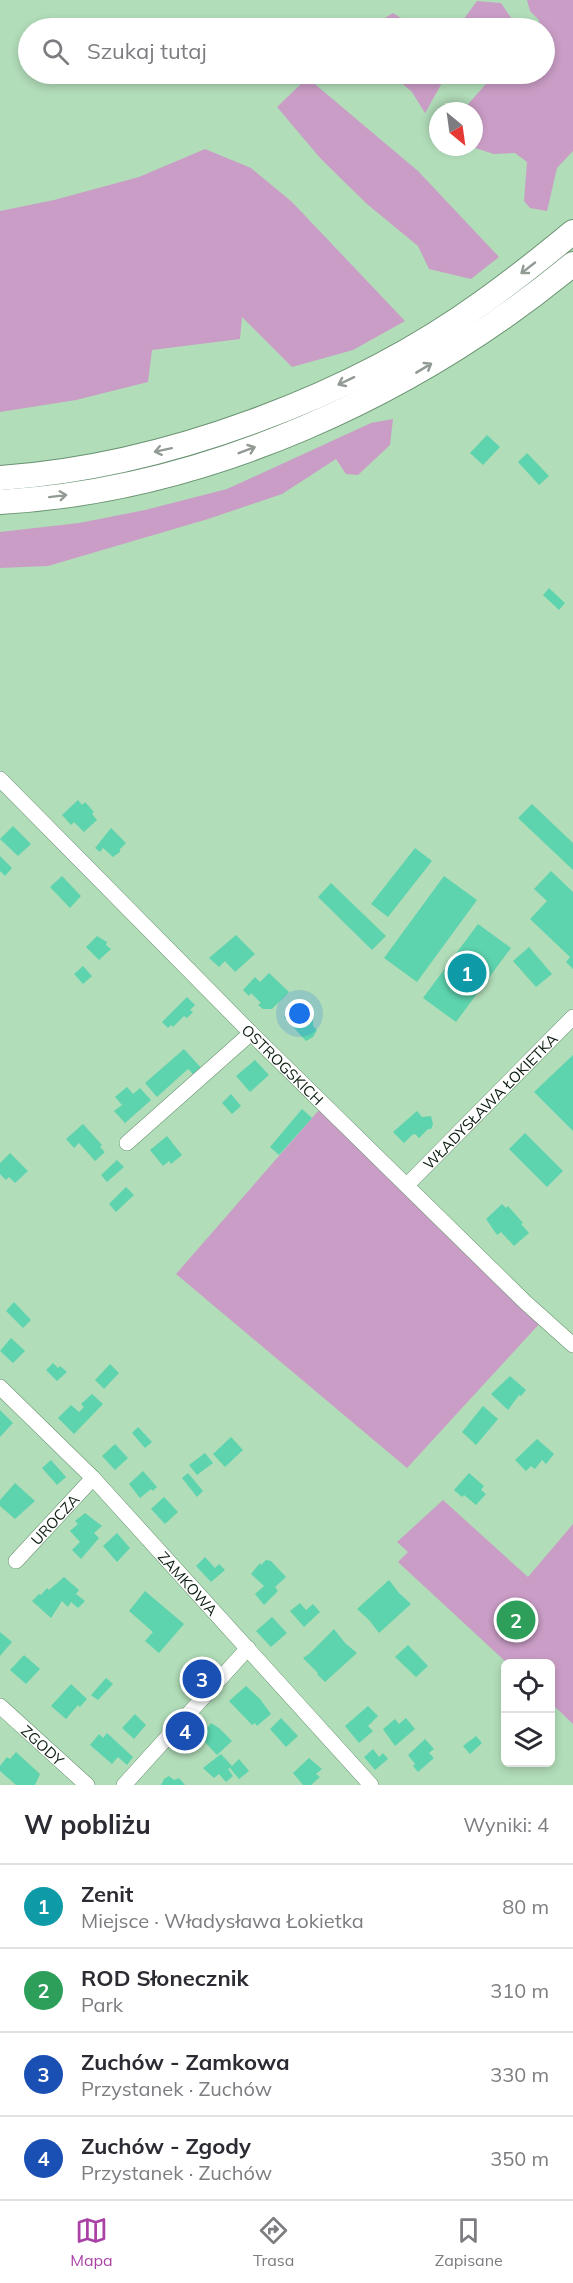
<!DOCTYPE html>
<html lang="pl">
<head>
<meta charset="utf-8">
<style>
  :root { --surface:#fff; --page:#f2f2f3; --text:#2b2b33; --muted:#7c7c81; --line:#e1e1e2; --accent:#aa42a5 }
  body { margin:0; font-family:Mulish,sans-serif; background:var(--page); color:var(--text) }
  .controls { position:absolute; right:18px; bottom:18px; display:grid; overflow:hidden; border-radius:9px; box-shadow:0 3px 9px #0003 }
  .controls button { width:54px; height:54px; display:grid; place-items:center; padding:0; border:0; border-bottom:2px solid var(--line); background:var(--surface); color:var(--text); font:30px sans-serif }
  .compass { position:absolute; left:429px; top:102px; width:54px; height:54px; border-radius:50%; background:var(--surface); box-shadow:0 3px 9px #0003; rotate:151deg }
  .you { position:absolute; left:300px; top:1014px; width:21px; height:21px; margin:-15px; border:4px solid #fff; border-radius:50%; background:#1a73e8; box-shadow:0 0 0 9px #1a73e833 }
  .badge { display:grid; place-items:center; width:39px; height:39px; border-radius:50%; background:var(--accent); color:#fff; font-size:20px; font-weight:700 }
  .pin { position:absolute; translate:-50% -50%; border:3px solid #fff; box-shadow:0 2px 6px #0006 }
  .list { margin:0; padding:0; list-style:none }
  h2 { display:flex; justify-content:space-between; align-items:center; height:78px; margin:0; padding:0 24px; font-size:26px }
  h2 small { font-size:20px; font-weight:400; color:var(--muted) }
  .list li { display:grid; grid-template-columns:39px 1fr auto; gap:18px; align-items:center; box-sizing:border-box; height:84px; padding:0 24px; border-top:2px solid var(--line) }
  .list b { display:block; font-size:22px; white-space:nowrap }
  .list p { margin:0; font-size:20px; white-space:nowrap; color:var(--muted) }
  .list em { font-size:20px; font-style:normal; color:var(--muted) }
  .icon { flex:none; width:33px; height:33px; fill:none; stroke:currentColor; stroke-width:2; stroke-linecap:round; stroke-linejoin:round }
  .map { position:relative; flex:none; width:573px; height:1785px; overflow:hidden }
  .search { position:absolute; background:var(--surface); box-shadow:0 3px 9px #0003; left:18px; right:18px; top:18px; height:66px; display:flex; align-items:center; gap:15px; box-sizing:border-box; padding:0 21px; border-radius:33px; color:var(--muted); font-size:22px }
  .sheet { height:414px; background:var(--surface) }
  nav { display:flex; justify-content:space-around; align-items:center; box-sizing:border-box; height:84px; border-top:2px solid var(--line); background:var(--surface); font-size:16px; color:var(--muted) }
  nav a { display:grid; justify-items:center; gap:3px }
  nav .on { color:var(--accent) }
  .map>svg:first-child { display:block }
  .green { fill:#ca9dc6 }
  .building { fill:#5dd4ae }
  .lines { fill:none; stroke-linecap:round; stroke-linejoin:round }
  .street-casing { stroke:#6a9371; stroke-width:16 }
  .primary-casing { stroke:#6a9371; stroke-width:26 }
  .street { stroke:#fff; stroke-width:15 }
  .primary { stroke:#fff; stroke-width:24 }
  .oneway { stroke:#929a94 }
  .labels { text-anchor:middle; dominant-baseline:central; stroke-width:6; stroke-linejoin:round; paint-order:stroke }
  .street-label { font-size:15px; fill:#0d1e11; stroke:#e2f8e5 }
</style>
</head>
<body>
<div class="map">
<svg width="573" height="1785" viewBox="0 0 573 1785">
  <rect width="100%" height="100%" fill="#b2ddb9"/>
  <!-- green -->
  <g class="green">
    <path d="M 527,0 L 573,0 L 573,151 L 557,168 L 547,211 L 530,208 L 524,201 L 527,162 L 515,153 L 494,154 L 472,147 L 474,147 L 474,111 L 462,111 L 486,84 L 467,74 L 544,74 L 544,28 L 540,28 L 539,20 L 530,11 Z"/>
    <path d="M 477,1 L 501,3 L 518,28 L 457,28 Z"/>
    <path d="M 393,13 L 404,20 L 411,28 L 369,28 Z"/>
    <path d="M 391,74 L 447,74 L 425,113 L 412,92 Z"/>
    <path d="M 310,80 L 418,171 L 499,257 L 471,279 L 429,269 L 418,246 L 367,204 L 321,159 L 277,107 L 301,84 Z"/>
    <path d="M 205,149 L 251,168 L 292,202 L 405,321 L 353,350 L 292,367 L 242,317 L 240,339 L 152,350 L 148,382 L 76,400 L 0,412 L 0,211 L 54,200 L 139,177 Z"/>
    <path d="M 393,419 L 390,445 L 358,475 L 346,474 L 336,459 L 282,494 L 208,519 L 48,566 L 0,568 L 0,532 L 79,523 L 145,510 L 227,489 L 371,423 Z"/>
    <path d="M 319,1110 L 541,1322 L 407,1468 L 176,1274 Z"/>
    <path d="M 443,1500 L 528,1577 L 573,1524 L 573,1724 L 551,1703 L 550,1664 L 507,1663 L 398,1562 L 408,1552 L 397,1542 Z"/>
  </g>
  <!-- building -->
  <g class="building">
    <path d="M 487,435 L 500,447 L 483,465 L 470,453 Z"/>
    <path d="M 527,453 L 549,476 L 539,485 L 518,462 Z"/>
    <path d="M 549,588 L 565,603 L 559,610 L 543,595 Z"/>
    <path d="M 78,800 L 82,805 L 85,802 L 94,812 L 92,814 L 97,820 L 84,832 L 74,822 L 71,825 L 62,815 Z"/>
    <path d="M 532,804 L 573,843 L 573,870 L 518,818 Z"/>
    <path d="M 13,826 L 31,844 L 18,856 L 0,839 Z"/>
    <path d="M 111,828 L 126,843 L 120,849 L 120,852 L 113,857 L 103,848 L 100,852 L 95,848 Z"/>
    <path d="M 415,848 L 432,861 L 388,917 L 371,904 Z"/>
    <path d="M 0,856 L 12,868 L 5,876 L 0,871 Z"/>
    <path d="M 551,871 L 573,892 L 573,969 L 566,962 L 570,957 L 530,919 L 547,901 L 534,889 Z"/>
    <path d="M 62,876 L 81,896 L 70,908 L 50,887 Z"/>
    <path d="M 444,876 L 477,900 L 417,982 L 384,958 Z"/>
    <path d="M 331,883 L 386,936 L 372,950 L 318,897 Z"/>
    <path d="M 478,924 L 511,948 L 456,1022 L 423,998 Z"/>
    <path d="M 236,935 L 255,954 L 235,972 L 225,961 L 219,967 L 209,958 Z"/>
    <path d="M 97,936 L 107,942 L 106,945 L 111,949 L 99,960 L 86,947 Z"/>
    <path d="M 529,947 L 552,974 L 536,987 L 513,961 Z"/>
    <path d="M 83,966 L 92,976 L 83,984 L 74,974 Z"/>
    <path d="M 269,973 L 289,992 L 272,1009 L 263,1009 L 258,1005 L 261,1003 L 251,993 L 249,996 L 243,990 L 255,977 L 260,982 Z"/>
    <path d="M 187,997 L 195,1005 L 190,1010 L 193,1012 L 187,1018 L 184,1016 L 173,1027 L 171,1025 L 168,1028 L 162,1022 Z"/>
    <path d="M 293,1008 L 304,1016 L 305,1015 L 309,1016 L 313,1020 L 313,1026 L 317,1030 L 313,1037 L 306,1041 L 284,1017 Z"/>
    <path d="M 184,1049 L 203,1070 L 196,1077 L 188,1069 L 157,1097 L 145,1083 Z"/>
    <path d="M 573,1055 L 573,1131 L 534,1092 Z"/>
    <path d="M 255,1060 L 269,1075 L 250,1092 L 236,1076 Z"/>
    <path d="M 127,1087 L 133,1094 L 140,1088 L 151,1100 L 125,1123 L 114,1111 L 122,1105 L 115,1097 Z"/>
    <path d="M 231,1094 L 241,1106 L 232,1114 L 222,1103 Z"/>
    <path d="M 302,1109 L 312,1118 L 279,1155 L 270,1147 Z"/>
    <path d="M 417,1111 L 422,1117 L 431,1116 L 433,1124 L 431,1129 L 428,1129 L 419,1138 L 415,1134 L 412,1135 L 404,1143 L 393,1132 Z"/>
    <path d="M 83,1124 L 102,1145 L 100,1147 L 105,1152 L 95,1161 L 79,1143 L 74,1148 L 66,1139 Z"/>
    <path d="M 525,1133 L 563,1171 L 547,1187 L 509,1149 Z"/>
    <path d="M 167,1136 L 182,1155 L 171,1164 L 169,1161 L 163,1166 L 150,1150 Z"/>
    <path d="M 10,1153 L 28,1171 L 15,1183 L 9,1177 L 6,1180 L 0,1174 L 0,1163 Z"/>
    <path d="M 117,1160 L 124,1167 L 107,1182 L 101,1175 Z"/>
    <path d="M 126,1187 L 134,1195 L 116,1212 L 109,1204 Z"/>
    <path d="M 502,1204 L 506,1208 L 508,1206 L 523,1223 L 521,1224 L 529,1233 L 514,1246 L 501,1232 L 497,1235 L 486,1219 Z"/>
    <path d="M 14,1302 L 31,1320 L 23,1328 L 6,1311 Z"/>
    <path d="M 11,1338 L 25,1351 L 13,1363 L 0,1351 Z"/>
    <path d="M 53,1363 L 58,1368 L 60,1366 L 67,1372 L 57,1381 L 46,1370 Z"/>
    <path d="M 110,1364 L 119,1373 L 104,1389 L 95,1380 Z"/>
    <path d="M 510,1376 L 526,1390 L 521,1396 L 519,1395 L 508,1410 L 491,1394 Z"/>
    <path d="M 92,1394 L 103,1404 L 74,1434 L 58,1418 L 71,1405 L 79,1412 L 84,1407 L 81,1404 Z"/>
    <path d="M 483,1406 L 498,1419 L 476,1445 L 462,1432 Z"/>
    <path d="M 0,1410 L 13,1423 L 0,1437 Z"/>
    <path d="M 138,1427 L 152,1442 L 145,1448 L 132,1433 Z"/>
    <path d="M 231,1437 L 243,1450 L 225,1467 L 213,1454 Z"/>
    <path d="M 537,1439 L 554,1454 L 546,1464 L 542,1460 L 535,1469 L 531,1466 L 526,1471 L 515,1460 Z"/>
    <path d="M 115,1444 L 128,1458 L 115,1470 L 102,1456 Z"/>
    <path d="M 205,1453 L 213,1463 L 197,1475 L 189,1465 Z"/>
    <path d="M 51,1460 L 66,1477 L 57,1485 L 42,1468 Z"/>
    <path d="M 143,1471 L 157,1487 L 153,1491 L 151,1489 L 140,1498 L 129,1484 Z"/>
    <path d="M 188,1473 L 203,1491 L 197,1497 L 182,1478 Z"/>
    <path d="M 469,1473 L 484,1486 L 481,1490 L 486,1494 L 476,1505 L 464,1495 L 462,1497 L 454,1490 Z"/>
    <path d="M 15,1483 L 35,1501 L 15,1519 L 0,1506 L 0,1500 Z"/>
    <path d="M 164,1497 L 178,1512 L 165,1524 L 151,1509 Z"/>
    <path d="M 85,1513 L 102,1526 L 94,1533 L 99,1538 L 81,1559 L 72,1550 L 80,1542 L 70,1531 L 78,1524 L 75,1521 Z"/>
    <path d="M 117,1533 L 130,1548 L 117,1562 L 103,1546 Z"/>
    <path d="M 205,1557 L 215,1568 L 219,1564 L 225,1570 L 211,1582 L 196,1566 Z"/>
    <path d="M 266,1560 L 271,1561 L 286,1577 L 275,1587 L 278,1591 L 264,1605 L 255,1594 L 264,1586 L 251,1574 L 260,1563 L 261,1565 Z"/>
    <path d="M 64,1577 L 79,1590 L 76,1594 L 85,1601 L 78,1608 L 71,1602 L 68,1607 L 62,1601 L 51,1618 L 32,1601 L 39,1594 L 41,1595 L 47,1588 L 49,1590 Z"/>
    <path d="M 389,1580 L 399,1593 L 411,1604 L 379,1633 L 369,1620 L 357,1609 Z"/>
    <path d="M 145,1591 L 184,1624 L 159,1653 L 145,1641 L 153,1632 L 129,1611 Z"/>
    <path d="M 300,1603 L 306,1610 L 313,1604 L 320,1612 L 304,1627 L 290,1611 Z"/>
    <path d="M 272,1617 L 287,1633 L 271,1647 L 256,1631 Z"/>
    <path d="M 334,1629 L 345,1643 L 357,1653 L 325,1682 L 317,1674 L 318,1673 L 303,1658 L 309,1654 Z"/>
    <path d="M 0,1632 L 12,1642 L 0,1656 Z"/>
    <path d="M 408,1645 L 428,1666 L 416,1677 L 395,1657 Z"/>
    <path d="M 24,1655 L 40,1669 L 26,1684 L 10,1670 Z"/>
    <path d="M 106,1678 L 113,1684 L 98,1700 L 91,1695 Z"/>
    <path d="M 71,1684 L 87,1699 L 80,1707 L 78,1705 L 66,1719 L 51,1706 Z"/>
    <path d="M 246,1686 L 260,1699 L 271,1714 L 257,1726 L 255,1723 L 252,1725 L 229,1701 Z"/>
    <path d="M 368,1706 L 378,1716 L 368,1726 L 373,1731 L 359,1743 L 345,1726 Z"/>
    <path d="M 135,1714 L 146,1725 L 134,1739 L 122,1728 Z"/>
    <path d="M 281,1718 L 298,1736 L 286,1747 L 270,1729 Z"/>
    <path d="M 406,1718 L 415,1729 L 395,1746 L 383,1729 L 395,1719 L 399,1724 Z"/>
    <path d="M 211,1723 L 219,1728 L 232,1741 L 217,1755 L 200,1737 Z"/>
    <path d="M 107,1733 L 133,1757 L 127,1765 L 118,1757 L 112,1764 L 90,1745 L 99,1734 L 103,1738 Z"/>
    <path d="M 476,1736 L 482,1743 L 470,1754 L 463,1746 Z"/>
    <path d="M 425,1739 L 434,1749 L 429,1753 L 434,1758 L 418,1772 L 413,1766 L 415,1764 L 408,1755 Z"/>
    <path d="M 373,1749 L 379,1757 L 383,1753 L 388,1759 L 375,1770 L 364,1757 Z"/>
    <path d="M 16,1752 L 40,1774 L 35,1785 L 16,1785 L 0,1771 L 0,1766 L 7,1757 L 10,1759 Z"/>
    <path d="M 221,1754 L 232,1766 L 239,1759 L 249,1771 L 239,1779 L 230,1768 L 228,1769 L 233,1776 L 226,1782 L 219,1774 L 214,1778 L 203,1768 Z"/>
    <path d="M 309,1758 L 322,1769 L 316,1774 L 320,1777 L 311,1785 L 303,1785 L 293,1773 Z"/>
    <path d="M 169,1776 L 174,1780 L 179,1778 L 185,1785 L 161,1785 L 164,1779 Z"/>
  </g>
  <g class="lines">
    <defs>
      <g id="street">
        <path id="s1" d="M 0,779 L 251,1033 L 525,1302 L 573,1345"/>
        <path d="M 127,1143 L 251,1033"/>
        <path id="s2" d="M 407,1185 L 573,1017"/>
        <path id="s3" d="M 0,1387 L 93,1478 L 371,1785"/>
        <path id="s4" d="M 16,1561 L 93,1478"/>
        <path id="s5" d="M 0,1706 L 87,1785"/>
        <path d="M 124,1785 L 248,1648"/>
      </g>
      <g id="primary">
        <path d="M 0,478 C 162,467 352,397 483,302 C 514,280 544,256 573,232"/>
        <path d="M 0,502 C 208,490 414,395 573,264"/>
      </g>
    </defs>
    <!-- street casing -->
    <use href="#street" class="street-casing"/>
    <!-- primary casing -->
    <use href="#primary" class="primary-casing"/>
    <!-- street -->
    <use href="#street" class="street"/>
    <!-- primary -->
    <use href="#primary" class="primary"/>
  </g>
  <!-- one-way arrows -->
  <defs><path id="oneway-shaft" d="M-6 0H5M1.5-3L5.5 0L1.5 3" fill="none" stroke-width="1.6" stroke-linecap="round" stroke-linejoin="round" transform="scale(1.5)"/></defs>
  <g class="oneway">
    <use href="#oneway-shaft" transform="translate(528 268) rotate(142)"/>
    <use href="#oneway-shaft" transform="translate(424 368) rotate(-31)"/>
    <use href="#oneway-shaft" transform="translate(346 381) rotate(154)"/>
    <use href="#oneway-shaft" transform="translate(163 450) rotate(168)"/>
    <use href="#oneway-shaft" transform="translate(247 450) rotate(-21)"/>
    <use href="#oneway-shaft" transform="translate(58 496) rotate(-7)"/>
  </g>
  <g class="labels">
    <!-- street labels -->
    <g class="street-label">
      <text stroke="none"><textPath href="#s1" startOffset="402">OSTROGSKICH</textPath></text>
      <text stroke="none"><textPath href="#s2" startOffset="118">WŁADYSŁAWA ŁOKIETKA</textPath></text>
      <text stroke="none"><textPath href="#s4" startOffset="57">UROCZA</textPath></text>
      <text stroke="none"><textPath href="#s3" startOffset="272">ZAMKOWA</textPath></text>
      <text stroke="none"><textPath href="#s5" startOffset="58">ZGODY</textPath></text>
    </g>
  </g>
</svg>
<div class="controls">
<button><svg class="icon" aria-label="locate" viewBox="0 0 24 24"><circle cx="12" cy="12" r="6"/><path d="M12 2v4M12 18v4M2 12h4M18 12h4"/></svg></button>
<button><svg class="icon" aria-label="layers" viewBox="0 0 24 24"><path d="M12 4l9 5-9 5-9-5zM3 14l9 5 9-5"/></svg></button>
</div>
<svg class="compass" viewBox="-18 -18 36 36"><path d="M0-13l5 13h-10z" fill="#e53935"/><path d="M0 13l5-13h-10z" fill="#7c7c81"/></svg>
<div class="you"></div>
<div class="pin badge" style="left:467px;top:973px;background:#0f9aa8">1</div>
<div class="pin badge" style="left:516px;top:1620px;background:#2e9e5b">2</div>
<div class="pin badge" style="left:202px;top:1679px;background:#1a4fb4">3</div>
<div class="pin badge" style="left:185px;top:1731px;background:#1a4fb4">4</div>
<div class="search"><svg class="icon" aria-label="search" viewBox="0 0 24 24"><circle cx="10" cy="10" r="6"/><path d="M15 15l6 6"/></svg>Szukaj tutaj</div>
</div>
<section class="sheet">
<h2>W pobliżu<small>Wyniki: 4</small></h2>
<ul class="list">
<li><span class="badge" style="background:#0f9aa8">1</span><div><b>Zenit</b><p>Miejsce · Władysława Łokietka</p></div><em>80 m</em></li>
<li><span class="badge" style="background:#2e9e5b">2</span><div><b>ROD Słonecznik</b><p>Park</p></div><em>310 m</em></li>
<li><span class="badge" style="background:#1a4fb4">3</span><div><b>Zuchów - Zamkowa</b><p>Przystanek · Zuchów</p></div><em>330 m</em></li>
<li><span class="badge" style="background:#1a4fb4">4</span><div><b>Zuchów - Zgody</b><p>Przystanek · Zuchów</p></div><em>350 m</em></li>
</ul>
</section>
<nav>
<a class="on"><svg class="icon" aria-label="map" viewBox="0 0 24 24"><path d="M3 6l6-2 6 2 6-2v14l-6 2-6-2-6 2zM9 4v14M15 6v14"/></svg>Mapa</a>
<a><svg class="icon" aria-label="directions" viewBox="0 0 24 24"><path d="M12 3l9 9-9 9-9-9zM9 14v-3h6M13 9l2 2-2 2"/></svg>Trasa</a>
<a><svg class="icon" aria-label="saved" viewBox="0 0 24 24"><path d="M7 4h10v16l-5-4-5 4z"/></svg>Zapisane</a>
</nav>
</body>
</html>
